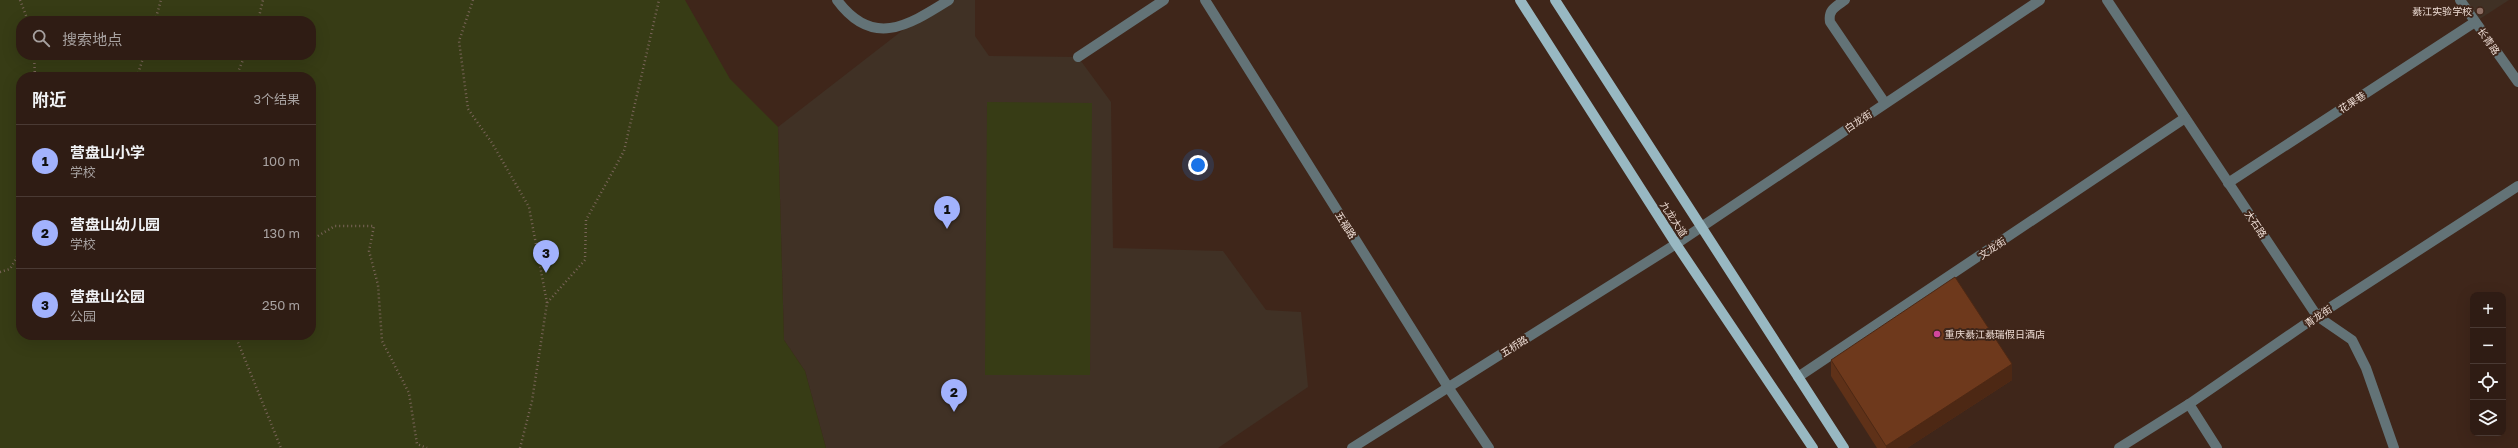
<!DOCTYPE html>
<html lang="zh">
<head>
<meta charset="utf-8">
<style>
  :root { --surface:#2f1c14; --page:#3b2922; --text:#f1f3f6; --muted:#a7a1a0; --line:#4a3a34; --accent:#a2b2fd }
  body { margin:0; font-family:"Golos Text","Noto Sans SC",sans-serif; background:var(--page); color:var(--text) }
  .controls { position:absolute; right:12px; bottom:12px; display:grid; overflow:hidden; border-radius:8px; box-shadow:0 4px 16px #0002 }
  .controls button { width:36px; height:36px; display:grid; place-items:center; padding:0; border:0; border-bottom:1px solid var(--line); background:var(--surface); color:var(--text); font:20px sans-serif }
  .you { position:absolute; left:1198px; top:165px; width:14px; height:14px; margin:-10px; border:3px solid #fff; border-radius:50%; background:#1a73e8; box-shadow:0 0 0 6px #1a73e833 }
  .badge { display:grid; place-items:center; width:26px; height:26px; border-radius:50%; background:var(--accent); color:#111; font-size:13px; font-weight:700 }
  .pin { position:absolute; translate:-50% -33px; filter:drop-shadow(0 1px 2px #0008) }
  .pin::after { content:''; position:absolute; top:21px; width:14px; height:12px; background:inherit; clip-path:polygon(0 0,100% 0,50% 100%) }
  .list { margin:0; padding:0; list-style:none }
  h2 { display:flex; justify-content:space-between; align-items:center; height:52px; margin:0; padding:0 16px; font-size:17px }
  h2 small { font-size:13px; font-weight:400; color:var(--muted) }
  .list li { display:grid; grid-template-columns:26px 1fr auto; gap:12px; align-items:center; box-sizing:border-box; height:72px; padding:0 16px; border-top:1px solid var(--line) }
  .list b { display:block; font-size:15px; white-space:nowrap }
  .list p { margin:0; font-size:13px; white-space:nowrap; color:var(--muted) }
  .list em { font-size:13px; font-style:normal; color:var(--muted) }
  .icon { flex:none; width:22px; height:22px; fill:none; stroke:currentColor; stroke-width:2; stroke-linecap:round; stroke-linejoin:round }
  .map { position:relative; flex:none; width:2518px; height:448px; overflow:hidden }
  .search { position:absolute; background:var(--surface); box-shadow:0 4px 16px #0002; left:16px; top:16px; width:300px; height:44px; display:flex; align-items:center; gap:10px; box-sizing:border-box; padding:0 14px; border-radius:16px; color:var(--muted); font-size:15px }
  .panel { position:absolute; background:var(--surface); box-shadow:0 4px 16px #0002; left:16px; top:72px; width:300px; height:268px; border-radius:16px }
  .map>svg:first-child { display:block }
  .education { fill:#403125 }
  .green { fill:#373c15; fill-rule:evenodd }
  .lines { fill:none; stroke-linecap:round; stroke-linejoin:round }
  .path { stroke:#7b655a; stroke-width:2.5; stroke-dasharray:1 3; stroke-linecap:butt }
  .minor { stroke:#637377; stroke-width:10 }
  .major { stroke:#98b8c2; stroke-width:10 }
  .wall { fill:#5f3118 }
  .shaded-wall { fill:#4d2814 }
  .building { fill:#6e391c; stroke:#4d2814 }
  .education-dot { fill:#8d6e63; stroke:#3f261a; stroke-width:1.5 }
  .hotel-dot { fill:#d1479c; stroke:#3f261a; stroke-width:1.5 }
  .labels { text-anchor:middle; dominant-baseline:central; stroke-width:4; stroke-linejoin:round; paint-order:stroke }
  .poi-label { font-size:10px; fill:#eddcd4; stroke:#3f261a; text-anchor:end }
  .street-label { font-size:10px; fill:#eddcd4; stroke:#3f261a }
</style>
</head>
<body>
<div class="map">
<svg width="2518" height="448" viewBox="0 0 2518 448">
  <rect width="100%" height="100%" fill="#3f261a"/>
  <!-- education -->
  <g class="education">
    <path d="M 949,0 L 975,0 L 975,36 L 989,56 L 1078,57 L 1111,102 L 1113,248 L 1223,251 L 1266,310 L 1301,312 L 1308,387 L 1218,448 L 826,448 L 805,371 L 784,340 L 778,127 L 912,23 Z"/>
    <path d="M 2460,0 L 2509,0 L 2475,22 Z"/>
  </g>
  <!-- green -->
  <g class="green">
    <path d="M 0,0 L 685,0 L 730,79 L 778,127 L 784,340 L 805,371 L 826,448 L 0,448 ZM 21,21 L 311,21 L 311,55 L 21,55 ZM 21,77 L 311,77 L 311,335 L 21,335 Z"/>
    <path d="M 987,102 L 1092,103 L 1090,375 L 985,375 Z"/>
  </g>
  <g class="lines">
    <!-- path -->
    <g class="path">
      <path d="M 20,0 L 28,21"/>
      <path d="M 473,0 L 459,41 L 468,109 L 492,143 L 529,207 L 547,303"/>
      <path d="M 155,21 L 161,0"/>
      <path d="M 258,21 L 263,0"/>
      <path d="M 34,55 L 35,77"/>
      <path d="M 137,77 L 144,55"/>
      <path d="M 236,77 L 245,55"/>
      <path d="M 311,240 L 335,226 L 374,226 L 369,251 L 378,285 L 382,341 L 409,393 L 417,444 L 427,448"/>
      <path d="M 0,272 L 10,269 L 21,250"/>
      <path d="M 235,335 L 281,448"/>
      <path d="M 520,448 L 532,401 L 547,303 L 585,260 L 586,220 L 624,151 L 659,0"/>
    </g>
    <!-- minor -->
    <g class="minor">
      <path d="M 837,0 C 873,49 909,25 949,0"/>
      <path d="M 1205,0 L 1448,387 L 1489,448"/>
      <path d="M 1845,0 C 1835,7 1828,10 1830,22 L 1885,103"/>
      <path d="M 2107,0 L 2317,316 L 2352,340 L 2366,368 L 2394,448"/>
      <path d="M 2460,0 L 2518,82"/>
      <path d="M 1078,57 L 1164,0"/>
      <path d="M 2228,183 L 2475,22"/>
      <path d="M 1798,377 L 2185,118"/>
      <path d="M 2189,404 L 2217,448"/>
      <path d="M 1352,448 L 1676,244 L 2040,0"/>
      <path d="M 2119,448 L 2189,404 L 2317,316 L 2518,186"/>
    </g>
    <!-- major -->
    <g class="major">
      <path d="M 1520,0 L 1676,244 L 1813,448"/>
      <path d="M 1555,0 L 1844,448"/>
    </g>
  </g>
  <!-- wall -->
  <path class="wall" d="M 1831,360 L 2012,380 L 1907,448 L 1877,448 L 1831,376 Z"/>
  <!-- shaded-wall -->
  <path class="shaded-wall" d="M 2012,364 L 2012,380 L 1907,448 L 1886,448 L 1886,446 Z"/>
  <!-- building -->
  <path class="building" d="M 1955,277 L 2012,364 L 1886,446 L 1831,360 Z"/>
  <!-- markers -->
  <circle class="education-dot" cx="2480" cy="11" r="4"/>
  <circle class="hotel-dot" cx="1937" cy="334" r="4"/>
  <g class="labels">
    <!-- poi labels -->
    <g class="poi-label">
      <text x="2472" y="11">綦江实验学校</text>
      <text x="1945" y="334" text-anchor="start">重庆綦江綦瑞假日酒店</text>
    </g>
    <!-- street labels -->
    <g class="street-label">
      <text transform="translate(2489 41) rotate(55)">长青路</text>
      <text transform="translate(2352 102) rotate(-33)">花果巷</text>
      <text transform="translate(1858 121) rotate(-34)">白龙街</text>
      <text transform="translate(1674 219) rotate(57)">九龙大道</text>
      <text transform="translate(2256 224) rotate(56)">大石路</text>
      <text transform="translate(1346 225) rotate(58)">五福路</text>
      <text transform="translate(1992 248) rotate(-34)">文龙街</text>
      <text transform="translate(2318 316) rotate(-34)">青龙街</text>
      <text transform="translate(1514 346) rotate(-32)">五桥路</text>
    </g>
  </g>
</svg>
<div class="controls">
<button>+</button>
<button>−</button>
<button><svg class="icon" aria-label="locate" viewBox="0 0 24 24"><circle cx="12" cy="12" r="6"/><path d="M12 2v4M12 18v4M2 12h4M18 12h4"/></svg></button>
<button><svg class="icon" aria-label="layers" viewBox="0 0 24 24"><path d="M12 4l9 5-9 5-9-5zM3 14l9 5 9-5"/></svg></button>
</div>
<div class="you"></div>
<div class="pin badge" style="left:947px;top:229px">1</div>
<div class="pin badge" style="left:954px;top:412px">2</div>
<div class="pin badge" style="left:546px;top:273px">3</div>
<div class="search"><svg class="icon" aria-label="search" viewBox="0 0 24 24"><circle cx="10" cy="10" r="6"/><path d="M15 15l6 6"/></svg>搜索地点</div>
<section class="panel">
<h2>附近<small>3个结果</small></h2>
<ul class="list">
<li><span class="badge">1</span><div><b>营盘山小学</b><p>学校</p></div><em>100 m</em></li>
<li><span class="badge">2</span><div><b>营盘山幼儿园</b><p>学校</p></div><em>130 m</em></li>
<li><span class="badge">3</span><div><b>营盘山公园</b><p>公园</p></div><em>250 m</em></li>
</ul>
</section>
</div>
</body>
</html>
